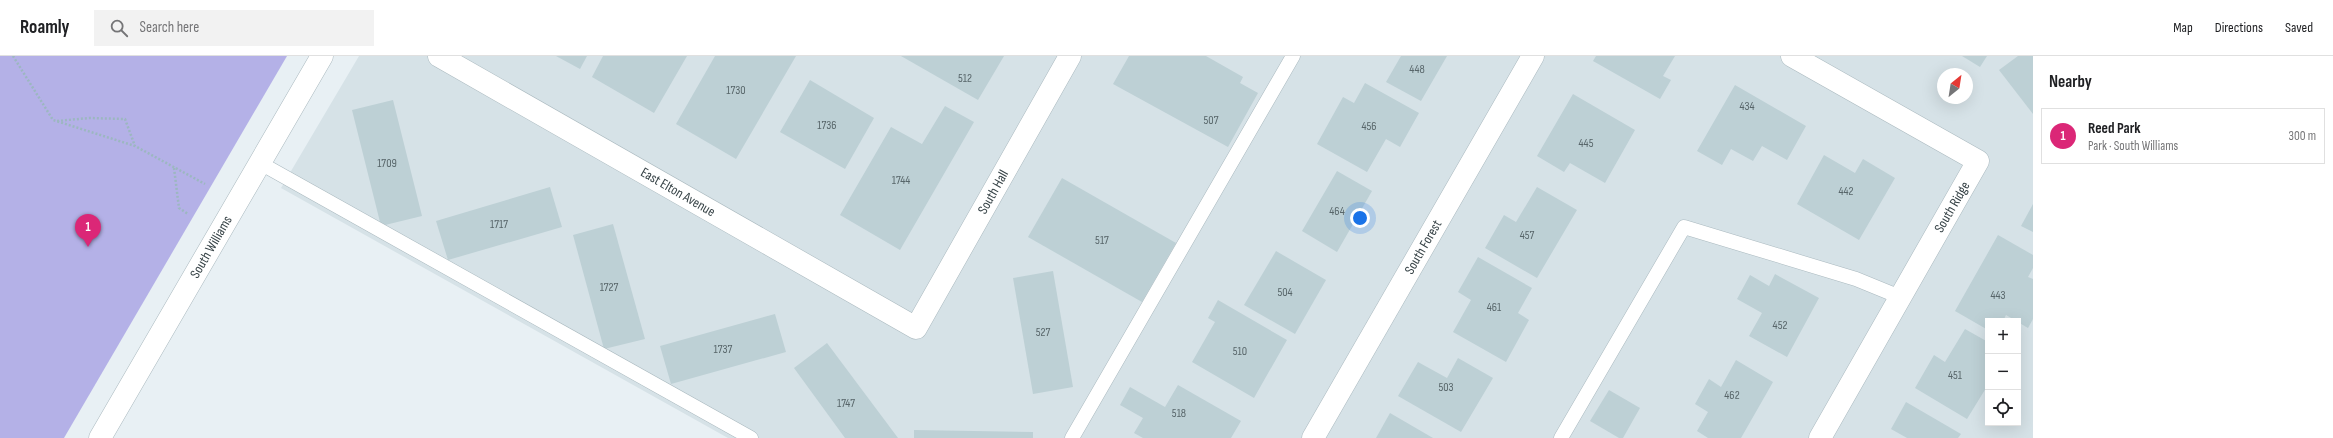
<!DOCTYPE html>
<html lang="en">
<head>
<meta charset="utf-8">
<style>
  :root { --surface:#fff; --page:#f2f2f2; --text:#202124; --muted:#757577; --line:#e0e0e0; --accent:#db2777 }
  body { margin:0; font-family:"Sofia Sans Condensed",sans-serif; background:var(--page); color:var(--text) }
  .controls { position:absolute; right:12px; bottom:12px; display:grid; overflow:hidden; border-radius:0px; box-shadow:0 4px 16px #0002 }
  .controls button { width:36px; height:36px; display:grid; place-items:center; padding:0; border:0; border-bottom:1px solid var(--line); background:var(--surface); color:var(--text); font:20px sans-serif }
  .compass { position:absolute; left:1937px; top:12px; width:36px; height:36px; border-radius:50%; background:var(--surface); box-shadow:0 4px 16px #0002; rotate:30deg }
  .you { position:absolute; left:1360px; top:162px; width:14px; height:14px; margin:-10px; border:3px solid #fff; border-radius:50%; background:#1a73e8; box-shadow:0 0 0 6px #1a73e833 }
  .badge { display:grid; place-items:center; width:26px; height:26px; border-radius:50%; background:var(--accent); color:#fff; font-size:13px; font-weight:700 }
  .pin { position:absolute; translate:-50% -33px; filter:drop-shadow(0 1px 2px #0008) }
  .pin::after { content:''; position:absolute; top:21px; width:14px; height:12px; background:inherit; clip-path:polygon(0 0,100% 0,50% 100%) }
  .list { margin:0; padding:0; list-style:none }
  h2 { display:flex; justify-content:space-between; align-items:center; height:52px; margin:0; padding:0 16px; font-size:17px }
  h2 small { font-size:13px; font-weight:400; color:var(--muted) }
  .list li { display:grid; grid-template-columns:26px 1fr auto; gap:12px; align-items:center; box-sizing:border-box; height:56px; margin:0 8px 8px; padding:0 8px; border:1px solid var(--line); border-radius:0px }
  .list b { display:block; font-size:15px; white-space:nowrap }
  .list p { margin:0; font-size:13px; white-space:nowrap; color:var(--muted) }
  .list em { font-size:13px; font-style:normal; color:var(--muted) }
  .icon { flex:none; width:22px; height:22px; fill:none; stroke:currentColor; stroke-width:2; stroke-linecap:round; stroke-linejoin:round }
  .map { position:relative; flex:none; width:2033px; height:382px; overflow:hidden }
  header { display:flex; align-items:center; gap:24px; box-sizing:border-box; height:56px; padding:0 20px; background:var(--surface); border-bottom:1px solid var(--line) }
  header strong { font-size:19px }
  nav { display:flex; gap:22px; margin-inline-start:auto; font-size:14px }
  .search { width:280px; height:36px; background:var(--page); display:flex; align-items:center; gap:10px; box-sizing:border-box; padding:0 14px; border-radius:0px; color:var(--muted); font-size:15px }
  main { display:flex }
  aside { flex:1; background:var(--surface) }
  .map>svg:first-child { display:block }
  .residential { fill:#d6e2e7; fill-rule:evenodd }
  .green { fill:#b4b1e7 }
  .building { fill:#bdd0d5 }
  .lines { fill:none; stroke-linecap:round; stroke-linejoin:round }
  .lane-casing { stroke:#aab9bf; stroke-width:15 }
  .street-casing { stroke:#aab9bf; stroke-width:23 }
  .path { stroke:#9cb7c0; stroke-width:2.5; stroke-dasharray:2 2; stroke-linecap:butt }
  .lane { stroke:#fff; stroke-width:14 }
  .street { stroke:#fff; stroke-width:22 }
  .labels { text-anchor:middle; dominant-baseline:central; stroke-width:4; stroke-linejoin:round; paint-order:stroke }
  .number-label { font-size:12px; fill:#58666a }
  .street-label { font-size:14px; fill:#374347; stroke:#fff }
</style>
</head>
<body>
<header>
<strong>Roamly</strong>
<div class="search"><svg class="icon" aria-label="search" viewBox="0 0 24 24"><circle cx="10" cy="10" r="6"/><path d="M15 15l6 6"/></svg>Search here</div>
<nav><a>Map</a><a>Directions</a><a>Saved</a></nav>
</header>
<main>
<div class="map">
<svg width="2033" height="382" viewBox="0 0 2033 382">
  <rect width="100%" height="100%" fill="#e8f0f4"/>
  <!-- residential -->
  <path class="residential" d="M 359,0 L 2033,0 L 2033,382 L 728,382 L 281,132 ZM 1943,18 L 1967,18 L 1967,42 L 1943,42 ZM 1988,265 L 2018,265 L 2018,367 L 1988,367 Z"/>
  <!-- green -->
  <path class="green" d="M 0,0 L 287,0 L 64,382 L 0,382 Z"/>
  <!-- building -->
  <g class="building">
    <path d="M 556,0 L 587,0 L 580,13 Z"/>
    <path d="M 603,0 L 687,0 L 654,57 L 592,21 Z"/>
    <path d="M 715,0 L 796,0 L 736,103 L 676,68 Z"/>
    <path d="M 901,0 L 1004,0 L 978,44 Z"/>
    <path d="M 1129,0 L 1206,0 L 1243,21 L 1240,27 L 1258,37 L 1228,91 L 1113,28 Z"/>
    <path d="M 1401,0 L 1447,0 L 1421,45 L 1386,26 Z"/>
    <path d="M 1596,0 L 1675,0 L 1663,20 L 1671,24 L 1660,43 L 1593,5 Z"/>
    <path d="M 1962,0 L 1987,0 L 1980,11 Z"/>
    <path d="M 2018,0 L 2033,0 L 2033,58 L 1999,14 Z"/>
    <path d="M 810,24 L 874,62 L 845,113 L 780,76 Z"/>
    <path d="M 1365,27 L 1419,57 L 1400,91 L 1386,83 L 1367,116 L 1317,88 L 1343,41 L 1354,47 Z"/>
    <path d="M 1735,29 L 1806,70 L 1787,104 L 1762,90 L 1753,105 L 1731,93 L 1722,109 L 1697,95 Z"/>
    <path d="M 1573,38 L 1635,74 L 1605,127 L 1570,107 L 1564,116 L 1537,100 Z"/>
    <path d="M 393,44 L 422,160 L 381,170 L 352,54 Z"/>
    <path d="M 945,50 L 974,66 L 900,194 L 840,159 L 891,71 L 922,88 Z"/>
    <path d="M 1824,99 L 1855,117 L 1863,103 L 1895,122 L 1859,184 L 1797,148 Z"/>
    <path d="M 1337,115 L 1372,135 L 1337,196 L 1302,175 Z"/>
    <path d="M 1062,122 L 1176,187 L 1142,246 L 1028,181 Z"/>
    <path d="M 550,131 L 562,171 L 448,204 L 436,165 Z"/>
    <path d="M 1537,131 L 1577,154 L 1537,222 L 1485,192 L 1504,159 L 1516,166 Z"/>
    <path d="M 2033,148 L 2033,176 L 2021,170 Z"/>
    <path d="M 613,168 L 645,283 L 604,293 L 573,179 Z"/>
    <path d="M 1998,179 L 2033,199 L 2033,212 L 2028,221 L 2033,223 L 2033,263 L 2028,272 L 2006,259 L 2003,265 L 1988,265 L 1988,274 L 1955,255 Z"/>
    <path d="M 1276,195 L 1326,224 L 1295,278 L 1244,249 Z"/>
    <path d="M 1478,201 L 1532,232 L 1518,257 L 1529,264 L 1506,306 L 1453,276 L 1471,244 L 1458,236 Z"/>
    <path d="M 1053,215 L 1073,331 L 1033,338 L 1013,222 Z"/>
    <path d="M 1775,218 L 1819,242 L 1787,301 L 1749,280 L 1762,257 L 1737,243 L 1750,219 L 1769,230 Z"/>
    <path d="M 1218,244 L 1287,284 L 1254,342 L 1192,306 L 1215,266 L 1208,262 Z"/>
    <path d="M 775,258 L 786,296 L 671,328 L 660,290 Z"/>
    <path d="M 1965,273 L 1988,286 L 1988,333 L 1986,332 L 1967,363 L 1915,332 L 1934,299 L 1945,306 Z"/>
    <path d="M 827,287 L 898,382 L 845,382 L 794,312 Z"/>
    <path d="M 1458,302 L 1493,322 L 1461,376 L 1398,340 L 1418,306 L 1447,322 Z"/>
    <path d="M 1736,304 L 1773,326 L 1741,382 L 1708,382 L 1697,375 L 1708,356 L 1695,348 L 1709,323 L 1721,331 Z"/>
    <path d="M 1178,329 L 1241,365 L 1231,382 L 1143,382 L 1134,377 L 1143,362 L 1120,349 L 1130,331 L 1165,351 Z"/>
    <path d="M 1609,334 L 1640,352 L 1623,382 L 1619,382 L 1590,365 Z"/>
    <path d="M 1906,346 L 1961,378 L 1958,382 L 1907,382 L 1891,373 Z"/>
    <path d="M 1390,357 L 1433,382 L 1376,382 Z"/>
    <path d="M 914,374 L 1033,376 L 1033,382 L 914,382 Z"/>
  </g>
  <g class="lines">
    <defs>
      <g id="lane">
        <path d="M 260,107 L 751,382"/>
        <path d="M 1072,382 L 1293,0"/>
        <path d="M 1561,382 L 1684,171 L 1856,223 L 1900,241"/>
      </g>
      <g id="street">
        <path d="M 439,0 L 916,272 L 1070,0"/>
        <path d="M 1792,0 L 1978,105 L 1820,382"/>
        <path d="M 100,382 L 322,0"/>
        <path d="M 1313,382 L 1533,0"/>
      </g>
    </defs>
    <!-- lane casing -->
    <use href="#lane" class="lane-casing"/>
    <!-- street casing -->
    <use href="#street" class="street-casing"/>
    <!-- path -->
    <g class="path">
      <path d="M 13,0 L 53,64 L 135,90 L 205,128"/>
      <path d="M 57,65 L 89,62 L 125,63 L 135,90"/>
      <path d="M 174,112 L 179,152 L 188,158"/>
    </g>
    <!-- lane -->
    <use href="#lane" class="lane"/>
    <!-- street -->
    <use href="#street" class="street"/>
  </g>
  <g class="labels">
    <!-- number labels -->
    <g class="number-label">
      <text x="1417" y="13">448</text>
      <text x="965" y="22">512</text>
      <text x="736" y="34">1730</text>
      <text x="1747" y="50">434</text>
      <text x="1211" y="64">507</text>
      <text x="827" y="69">1736</text>
      <text x="1369" y="70">456</text>
      <text x="1586" y="87">445</text>
      <text x="387" y="107">1709</text>
      <text x="901" y="124">1744</text>
      <text x="1846" y="135">442</text>
      <text x="1337" y="155">464</text>
      <text x="499" y="168">1717</text>
      <text x="1527" y="179">457</text>
      <text x="1102" y="184">517</text>
      <text x="609" y="231">1727</text>
      <text x="1285" y="236">504</text>
      <text x="1998" y="239">443</text>
      <text x="1494" y="251">461</text>
      <text x="1780" y="269">452</text>
      <text x="1043" y="276">527</text>
      <text x="723" y="293">1737</text>
      <text x="1240" y="295">510</text>
      <text x="1955" y="319">451</text>
      <text x="1446" y="331">503</text>
      <text x="1732" y="339">462</text>
      <text x="846" y="347">1747</text>
      <text x="1179" y="357">518</text>
    </g>
    <!-- street labels -->
    <g class="street-label">
      <text transform="translate(678 136) rotate(30)">East Elton Avenue</text>
      <text transform="translate(993 136) rotate(-61)">South Hall</text>
      <text transform="translate(1952 151) rotate(-60)">South Ridge</text>
      <text transform="translate(211 191) rotate(-60)">South Williams</text>
      <text transform="translate(1423 191) rotate(-60)">South Forest</text>
    </g>
  </g>
</svg>
<div class="controls">
<button>+</button>
<button>−</button>
<button><svg class="icon" aria-label="locate" viewBox="0 0 24 24"><circle cx="12" cy="12" r="6"/><path d="M12 2v4M12 18v4M2 12h4M18 12h4"/></svg></button>
</div>
<svg class="compass" viewBox="-18 -18 36 36"><path d="M0-13l5 13h-10z" fill="#e53935"/><path d="M0 13l5-13h-10z" fill="#757577"/></svg>
<div class="you"></div>
<div class="pin badge" style="left:88px;top:191px">1</div>
</div>
<aside>
<h2>Nearby<small></small></h2>
<ul class="list">
<li><span class="badge">1</span><div><b>Reed Park</b><p>Park · South Williams</p></div><em>300 m</em></li>
</ul>
</aside>
</main>
</body>
</html>
